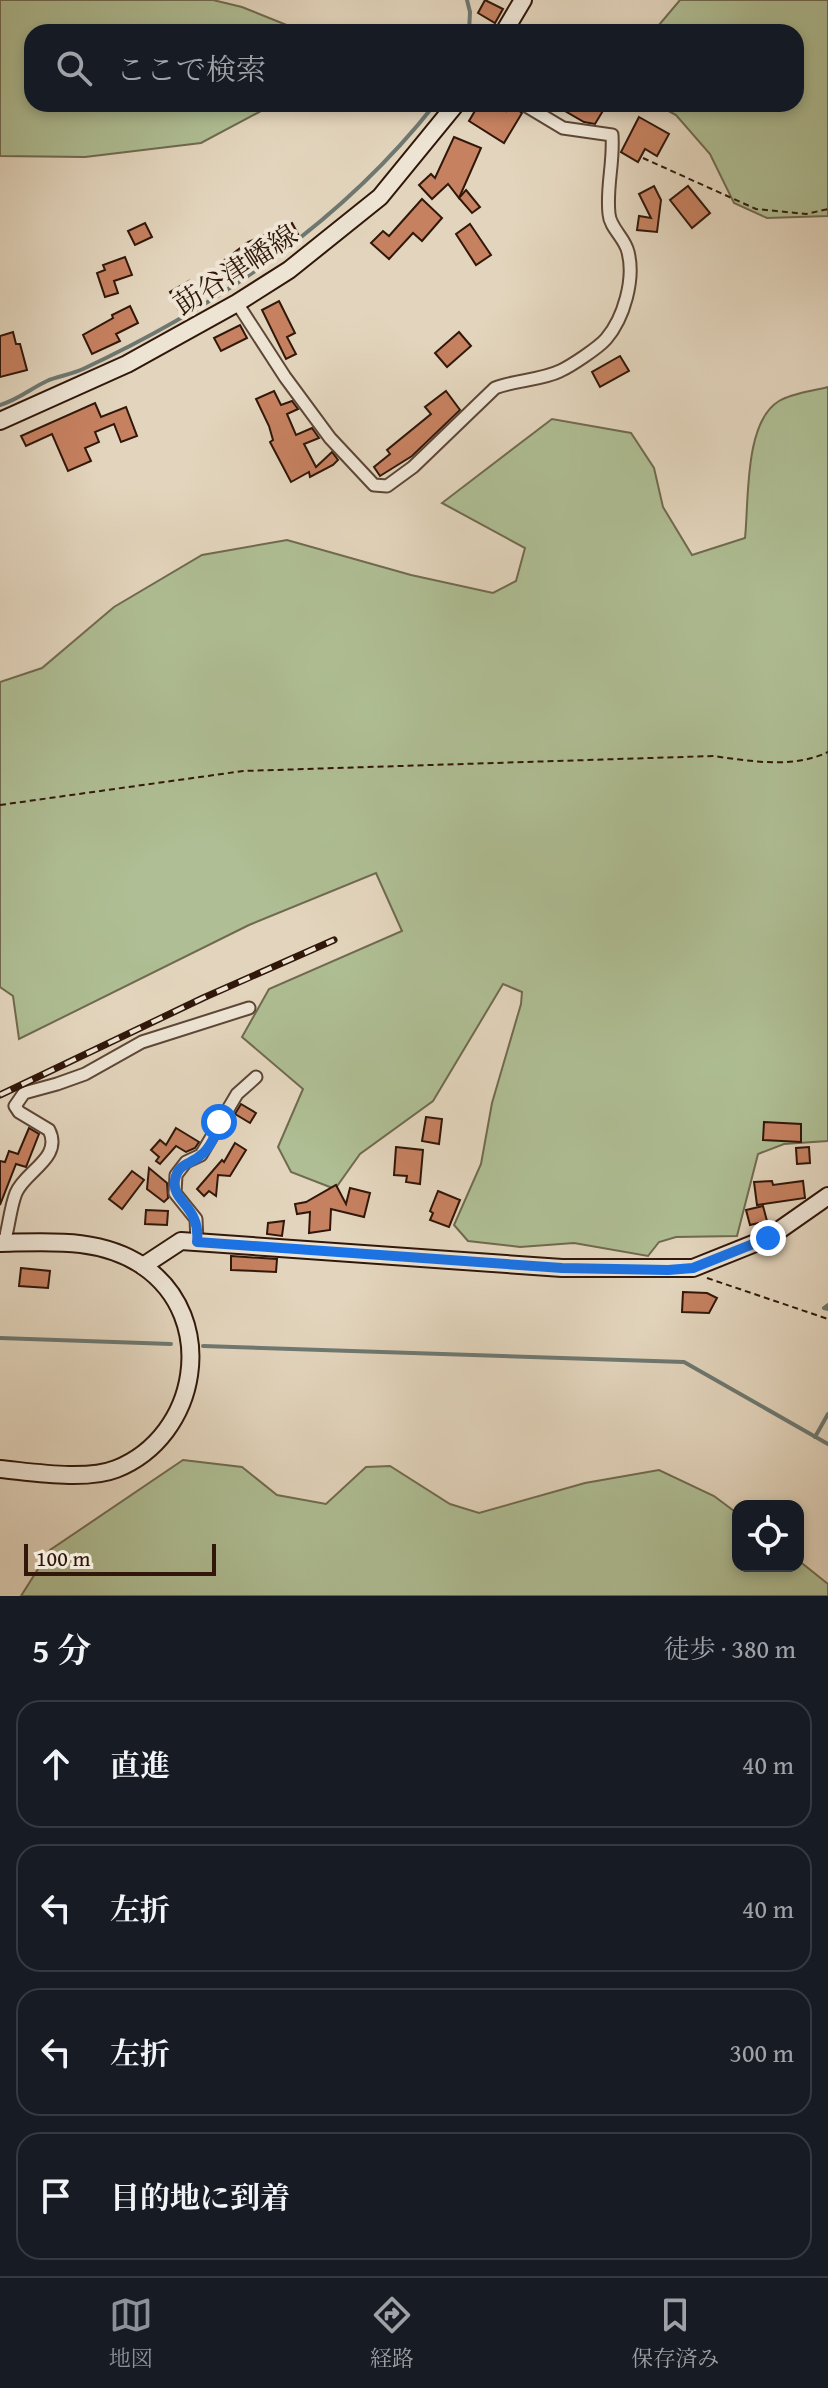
<!DOCTYPE html>
<html lang="ja">
<head>
<meta charset="utf-8">
<style>
  :root { --surface:#171b24; --page:#20242c; --text:#f1f3f6; --muted:#9ea1a6; --line:#363941; --accent:#8c9099 }
  body { margin:0; font-family:"Gentium Book Plus","Noto Serif JP",serif; background:var(--page); color:var(--text) }
  .controls { position:absolute; right:24px; bottom:24px; display:grid; overflow:hidden; border-radius:16px; box-shadow:0 4px 12px #0003 }
  .controls button { width:72px; height:72px; display:grid; place-items:center; padding:0; border:0; border-bottom:2px solid var(--line); background:var(--surface); color:var(--text); font:40px sans-serif }
  .scale { position:absolute; left:24px; bottom:20px; width:192px; box-sizing:border-box; padding-left:8px; border:4px solid #31170a; border-top:0; font-size:22px; line-height:28px; white-space:nowrap; color:#31170a; -webkit-text-stroke:6px #ede4d4; paint-order:stroke }
  .stop { position:absolute; width:24px; height:24px; margin:-18px; border:6px solid #1a73e8; border-radius:50%; background:#fff }
  .stop.end { background:#1a73e8; border-color:#fff; box-shadow:0 2px 8px #0008 }
  .list { margin:0; padding:0; list-style:none }
  h2 { display:flex; justify-content:space-between; align-items:center; height:104px; margin:0; padding:0 32px; font-size:34px }
  h2 small { font-size:26px; font-weight:400; color:var(--muted) }
  .list li { display:grid; grid-template-columns:52px 1fr auto; gap:24px; align-items:center; box-sizing:border-box; height:128px; margin:0 16px 16px; padding:0 16px; border:2px solid var(--line); border-radius:24px }
  .list b { display:block; font-size:30px; white-space:nowrap }
  .list em { font-size:26px; font-style:normal; color:var(--muted) }
  .icon { flex:none; width:44px; height:44px; fill:none; stroke:currentColor; stroke-width:2; stroke-linecap:round; stroke-linejoin:round }
  .map { position:relative; flex:none; width:828px; height:1596px; overflow:hidden }
  .search { position:absolute; background:var(--surface); box-shadow:0 4px 12px #0003; left:24px; right:24px; top:24px; height:88px; display:flex; align-items:center; gap:20px; box-sizing:border-box; padding:0 28px; border-radius:24px; color:var(--muted); font-size:30px }
  .sheet { height:680px; background:var(--surface) }
  nav { display:flex; justify-content:space-around; align-items:center; box-sizing:border-box; height:112px; border-top:2px solid var(--line); background:var(--surface); font-size:22px; color:var(--muted) }
  nav a { display:grid; justify-items:center; gap:4px }
  nav .on { color:var(--accent) }
  .map>svg:first-child { display:block }
  .green { fill:#afbe94; stroke:#706a4f; stroke-width:2 }
  .lines { fill:none; stroke-linecap:round; stroke-linejoin:round }
  .stream { stroke:#6e7871; stroke-width:4 }
  .building { fill:#c68160; stroke:#31170a; stroke-width:2 }
  .street-casing { stroke:#5e4637; stroke-width:15 }
  .secondary-casing { stroke:#31170a; stroke-width:20 }
  .path { stroke:#31170a; stroke-width:2; stroke-dasharray:6 4; stroke-linecap:butt }
  .street { stroke:#ede4d4; stroke-width:11 }
  .secondary { stroke:#ede4d4; stroke-width:16 }
  .rail-casing { stroke:#31170a; stroke-width:7 }
  .rail { stroke:#ede4d4; stroke-width:4; stroke-dasharray:12; stroke-linecap:butt }
  .route { stroke:#1a73e8; stroke-width:10 }
  .labels { text-anchor:middle; dominant-baseline:central; stroke-width:8; stroke-linejoin:round; paint-order:stroke }
  .street-label { font-size:28px; fill:#31170a; stroke:#ede4d4 }
</style>
</head>
<body>
<div class="map">
<svg width="828" height="1596" viewBox="0 0 828 1596">
  <rect width="100%" height="100%" fill="#e3d5bd"/>
  <filter id="stains"><feTurbulence type="fractalNoise" baseFrequency=".0025" numOctaves="4"/><feColorMatrix values="0 0 0 0 .2 0 0 0 0 .09 0 0 0 0 .02 0 0 0 .5 -.17"/></filter>
  <radialGradient id="worn" r=".72"><stop offset=".6" stop-color="#630" stop-opacity="0"/><stop offset="1" stop-color="#630" stop-opacity=".3"/></radialGradient>
  <!-- green -->
  <g class="green">
    <path d="M 0,0 L 213,0 L 242,7 L 304,32 L 32,32 L 32,104 L 267,104 L 263,110 L 201,143 L 85,157 L 0,156 Z"/>
    <path d="M 680,0 L 828,0 L 828,216 L 767,218 L 734,203 L 710,154 L 676,115 L 656,104 L 796,104 L 796,32 L 653,32 Z"/>
    <path d="M 828,387 L 828,1141 L 784,1144 L 758,1154 L 737,1236 L 676,1237 L 659,1242 L 648,1256 L 574,1243 L 520,1247 L 468,1241 L 454,1225 L 481,1164 L 492,1103 L 521,1004 L 522,992 L 503,984 L 433,1101 L 360,1154 L 335,1189 L 291,1172 L 278,1147 L 303,1089 L 242,1037 L 269,989 L 402,931 L 376,873 L 249,925 L 19,1039 L 13,996 L 0,987 L 0,682 L 42,668 L 114,607 L 202,555 L 287,540 L 411,575 L 493,593 L 516,581 L 525,548 L 442,503 L 552,419 L 631,433 L 654,468 L 663,507 L 692,555 L 745,538 C 749,501 744,422 779,401 C 792,393 813,391 828,387 Z"/>
    <path d="M 183,1460 L 242,1467 L 277,1495 L 326,1504 L 366,1467 L 390,1466 L 450,1504 L 479,1513 L 585,1483 L 659,1470 L 714,1496 L 738,1514 L 738,1566 L 798,1566 L 798,1560 L 828,1584 L 828,1596 L 21,1596 L 50,1550 Z"/>
  </g>
  <g class="lines">
    <!-- stream -->
    <g class="stream">
      <path d="M 467,0 L 470,12 L 469,32"/>
      <path d="M 0,405 C 20,399 31,388 49,380 C 60,376 72,374 83,369 C 218,306 343,221 435,104"/>
      <path d="M 828,1305 L 824,1308 L 828,1309"/>
      <path d="M 0,1338 L 171,1344"/>
      <path d="M 203,1346 L 684,1362 L 828,1444"/>
      <path d="M 815,1437 L 828,1414"/>
    </g>
  </g>
  <!-- building -->
  <g class="building">
    <path d="M 485,0 L 503,9 L 495,23 L 478,13 Z"/>
    <path d="M 479,104 L 496,104 L 506,111 L 510,104 L 522,113 L 504,143 L 469,121 Z"/>
    <path d="M 553,104 L 607,104 L 595,124 L 584,122 Z"/>
    <path d="M 639,117 L 669,134 L 657,156 L 645,149 L 638,162 L 621,152 Z"/>
    <path d="M 454,137 L 481,148 L 459,198 L 448,184 L 432,199 L 419,185 L 431,174 L 435,178 Z"/>
    <path d="M 654,186 L 661,200 L 657,232 L 637,230 L 639,216 L 651,218 L 639,194 Z"/>
    <path d="M 688,186 L 710,213 L 692,228 L 670,200 Z"/>
    <path d="M 466,190 L 480,207 L 472,213 L 459,198 Z"/>
    <path d="M 422,199 L 442,218 L 422,241 L 413,233 L 389,259 L 371,243 L 383,231 L 389,236 Z"/>
    <path d="M 145,223 L 152,237 L 135,245 L 128,231 Z"/>
    <path d="M 292,223 L 298,234 L 282,243 L 285,248 L 267,255 L 231,283 L 228,280 L 178,309 L 170,292 L 189,281 L 193,289 L 220,268 L 218,265 L 248,242 Z"/>
    <path d="M 470,224 L 491,255 L 476,265 L 456,234 Z"/>
    <path d="M 125,257 L 132,275 L 114,281 L 118,293 L 105,297 L 97,273 L 105,270 L 103,265 Z"/>
    <path d="M 279,301 L 295,333 L 287,337 L 296,354 L 286,359 L 262,310 Z"/>
    <path d="M 130,306 L 138,323 L 116,334 L 120,341 L 92,354 L 83,335 L 113,318 L 112,315 Z"/>
    <path d="M 240,325 L 247,338 L 221,351 L 214,338 Z"/>
    <path d="M 13,332 L 16,344 L 20,344 L 27,370 L 0,377 L 0,336 Z"/>
    <path d="M 459,332 L 471,346 L 447,367 L 435,353 Z"/>
    <path d="M 620,356 L 629,371 L 600,387 L 592,372 Z"/>
    <path d="M 274,391 L 281,405 L 292,401 L 298,409 L 287,414 L 296,435 L 312,428 L 319,438 L 304,444 L 316,467 L 332,452 L 338,460 L 333,465 L 310,477 L 309,472 L 291,482 L 270,442 L 273,440 L 269,426 L 256,399 Z"/>
    <path d="M 446,391 L 460,410 L 412,456 L 380,476 L 374,467 L 390,454 L 387,450 L 431,414 L 425,407 Z"/>
    <path d="M 95,403 L 101,417 L 126,407 L 137,436 L 121,442 L 114,424 L 95,432 L 99,442 L 85,448 L 91,461 L 68,471 L 52,434 L 26,446 L 21,436 Z"/>
    <path d="M 241,1104 L 256,1113 L 250,1123 L 235,1114 Z"/>
    <path d="M 426,1117 L 442,1119 L 439,1144 L 422,1141 Z"/>
    <path d="M 764,1122 L 801,1124 L 801,1142 L 763,1140 Z"/>
    <path d="M 29,1128 L 39,1134 L 26,1167 L 16,1164 L 0,1205 L 0,1161 L 5,1162 L 9,1151 L 18,1154 Z"/>
    <path d="M 176,1128 L 199,1142 L 195,1148 L 186,1152 L 176,1146 L 160,1164 L 156,1161 L 159,1157 L 151,1150 L 160,1140 L 166,1145 Z"/>
    <path d="M 235,1143 L 246,1150 L 230,1176 L 218,1175 L 216,1196 L 209,1191 L 204,1196 L 197,1189 L 222,1160 L 224,1162 Z"/>
    <path d="M 396,1147 L 423,1150 L 420,1184 L 406,1182 L 407,1176 L 394,1175 Z"/>
    <path d="M 809,1147 L 810,1163 L 797,1164 L 796,1148 Z"/>
    <path d="M 149,1168 L 167,1183 L 168,1198 L 164,1202 L 147,1189 Z"/>
    <path d="M 132,1171 L 144,1180 L 122,1209 L 109,1199 Z"/>
    <path d="M 772,1181 L 773,1185 L 803,1181 L 805,1198 L 757,1205 L 754,1182 Z"/>
    <path d="M 336,1185 L 346,1204 L 350,1188 L 370,1193 L 364,1217 L 331,1209 L 330,1230 L 309,1233 L 310,1212 L 297,1214 L 295,1204 L 306,1202 Z"/>
    <path d="M 438,1191 L 460,1200 L 449,1227 L 430,1220 L 433,1213 L 430,1211 Z"/>
    <path d="M 763,1206 L 767,1221 L 750,1225 L 746,1210 Z"/>
    <path d="M 146,1210 L 168,1211 L 167,1225 L 145,1224 Z"/>
    <path d="M 284,1221 L 282,1236 L 267,1234 L 268,1223 Z"/>
    <path d="M 231,1256 L 277,1259 L 276,1272 L 231,1270 Z"/>
    <path d="M 21,1268 L 50,1271 L 48,1288 L 19,1286 Z"/>
    <path d="M 683,1292 L 707,1293 L 717,1298 L 709,1313 L 682,1312 Z"/>
  </g>
  <g class="lines">
    <defs>
      <g id="street">
        <path d="M 237,303 L 285,377 L 330,438 L 374,485 L 387,486 L 413,467 L 495,388 C 515,380 542,380 560,371 C 571,366 598,348 606,339 C 624,318 635,279 628,252 C 625,238 610,228 609,214 C 606,187 614,163 612,135 L 563,128 L 523,104"/>
        <path d="M 197,1242 L 196,1219 L 175,1193 L 176,1175 L 186,1162 L 201,1155 L 237,1094 L 256,1077"/>
        <path d="M 4,1243 C 9,1227 10,1208 16,1193 C 25,1171 63,1158 49,1130 L 19,1112 L 15,1106 L 24,1093 L 57,1084 L 85,1074 L 142,1042 L 249,1008"/>
      </g>
      <g id="secondary">
        <path d="M 504,32 L 523,0"/>
        <path d="M 0,421 L 127,364 L 237,303 L 289,270 L 380,197 L 456,104"/>
        <path d="M 0,1243 C 48,1242 100,1237 143,1266 C 219,1318 199,1436 116,1469 C 86,1481 32,1472 0,1469"/>
        <path d="M 143,1266 L 181,1241 L 562,1268 L 693,1268 L 768,1238 L 828,1196"/>
      </g>
    </defs>
    <!-- street casing -->
    <use href="#street" class="street-casing"/>
    <!-- secondary casing -->
    <use href="#secondary" class="secondary-casing"/>
    <!-- path -->
    <g class="path">
      <path d="M 643,158 L 756,209 L 806,214 L 828,209"/>
      <path d="M 0,805 L 243,771 L 713,756 C 751,761 792,769 828,752"/>
      <path d="M 707,1278 L 828,1319"/>
    </g>
    <!-- street -->
    <use href="#street" class="street"/>
    <!-- secondary -->
    <use href="#secondary" class="secondary"/>
    <defs>
      <path id="rail" d="M 0,1095 L 203,998 L 334,940"/>
    </defs>
    <!-- rail casing -->
    <use href="#rail" class="rail-casing"/>
    <!-- rail -->
    <use href="#rail" class="rail"/>
  </g>
  <g class="lines">
    <!-- route -->
    <path class="route" d="M 219,1122 C 217,1133 210,1148 201,1155 C 190,1165 178,1163 175,1180 C 171,1202 201,1206 197,1242 L 562,1268 L 668,1270 L 693,1268 L 768,1238"/>
  </g>
  <g class="labels">
    <!-- street labels -->
    <g class="street-label">
      <text transform="translate(235 269) rotate(-33)">莇谷津幡線</text>
    </g>
  </g>
  <rect width="100%" height="100%" filter="url(#stains)"/>
  <rect width="100%" height="100%" fill="url(#worn)"/>
</svg>
<div class="controls">
<button><svg class="icon" aria-label="locate" viewBox="0 0 24 24"><circle cx="12" cy="12" r="6"/><path d="M12 2v4M12 18v4M2 12h4M18 12h4"/></svg></button>
</div>
<div class="scale">100 m</div>
<div class="stop" style="left:219px;top:1122px"></div>
<div class="stop end" style="left:768px;top:1238px"></div>
<div class="search"><svg class="icon" aria-label="search" viewBox="0 0 24 24"><circle cx="10" cy="10" r="6"/><path d="M15 15l6 6"/></svg>ここで検索</div>
</div>
<section class="sheet">
<h2>5 分<small>徒歩 · 380 m</small></h2>
<ul class="list">
<li><svg class="icon" aria-label="ahead" viewBox="0 0 24 24"><path d="M12 20V5M6 11l6-6 6 6"/></svg><div><b>直進</b></div><em>40 m</em></li>
<li><svg class="icon" aria-label="left" viewBox="0 0 24 24"><path d="M17 20v-9H6M10 6l-5 5 5 5"/></svg><div><b>左折</b></div><em>40 m</em></li>
<li><svg class="icon" aria-label="left" viewBox="0 0 24 24"><path d="M17 20v-9H6M10 6l-5 5 5 5"/></svg><div><b>左折</b></div><em>300 m</em></li>
<li><svg class="icon" aria-label="arrive" viewBox="0 0 24 24"><path d="M6 21V4h12l-3 4 3 4H6"/></svg><div><b>目的地に到着</b></div></li>
</ul>
</section>
<nav>
<a class="on"><svg class="icon" aria-label="map" viewBox="0 0 24 24"><path d="M3 6l6-2 6 2 6-2v14l-6 2-6-2-6 2zM9 4v14M15 6v14"/></svg>地図</a>
<a><svg class="icon" aria-label="directions" viewBox="0 0 24 24"><path d="M12 3l9 9-9 9-9-9zM9 14v-3h6M13 9l2 2-2 2"/></svg>経路</a>
<a><svg class="icon" aria-label="saved" viewBox="0 0 24 24"><path d="M7 4h10v16l-5-4-5 4z"/></svg>保存済み</a>
</nav>
</body>
</html>
